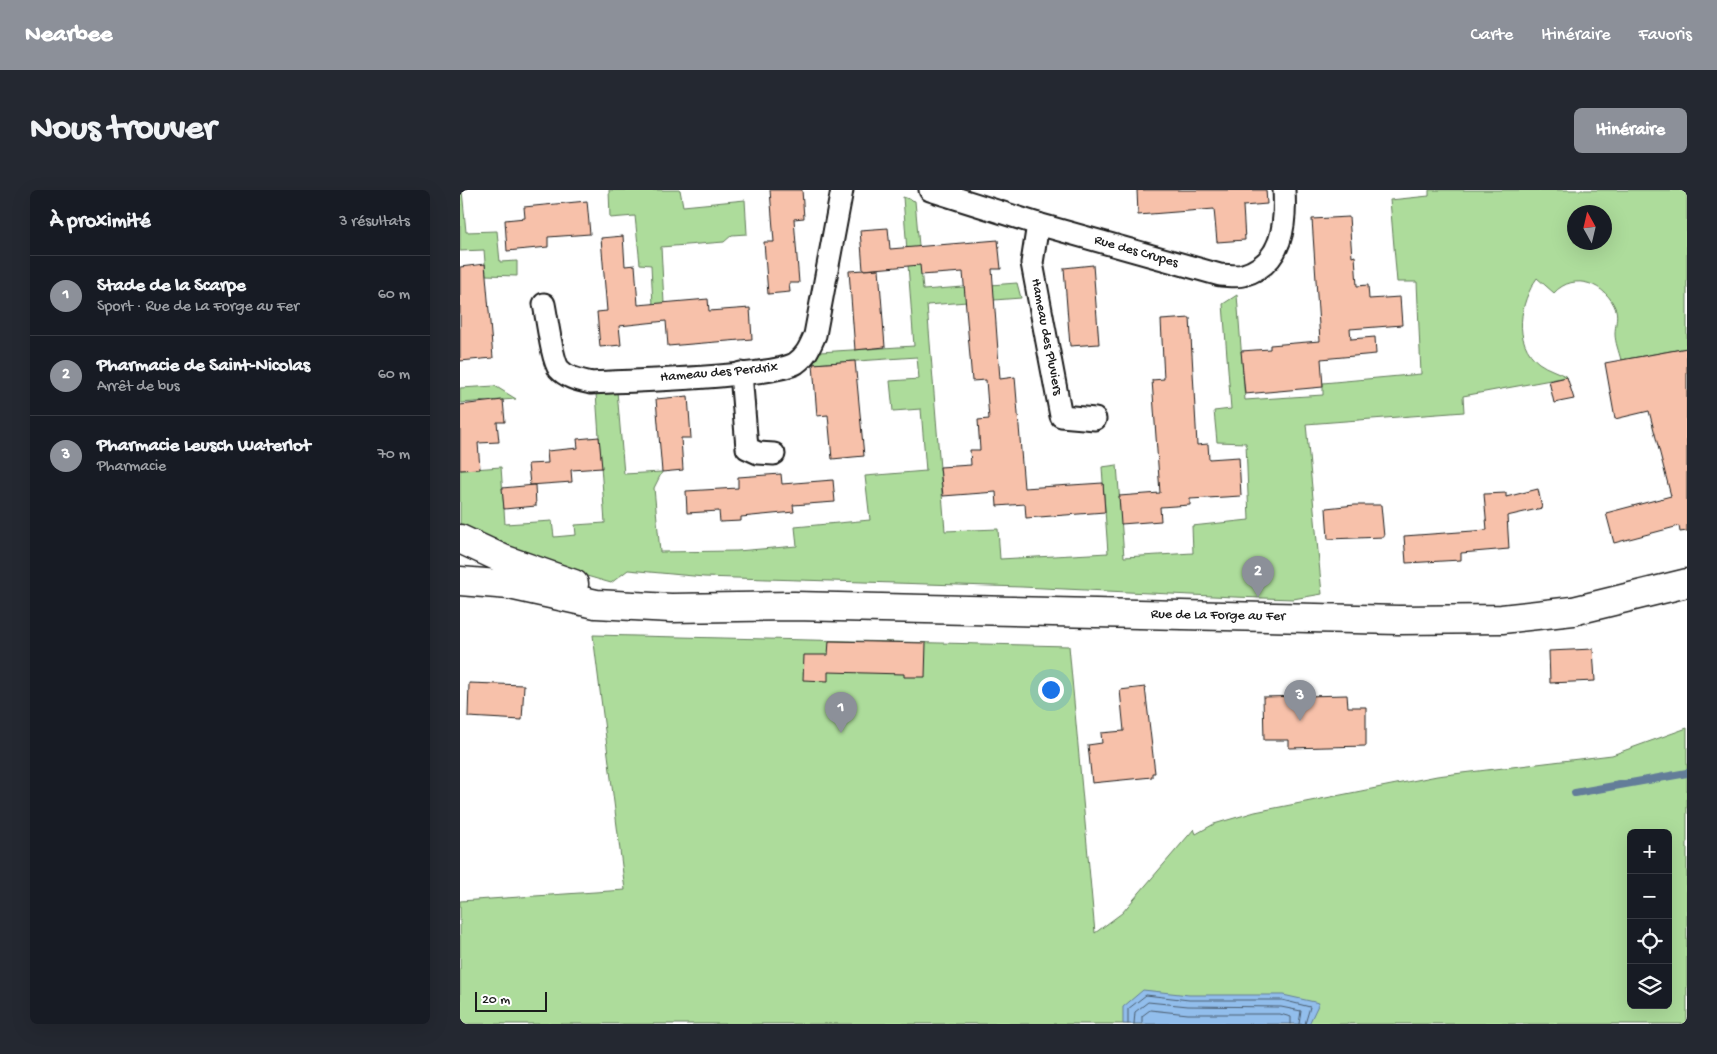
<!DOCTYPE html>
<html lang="fr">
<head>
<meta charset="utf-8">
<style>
  :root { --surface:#171b24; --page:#242831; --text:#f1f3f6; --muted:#9ea1a6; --line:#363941; --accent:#8c9099 }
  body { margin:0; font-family:"Gochi Hand",sans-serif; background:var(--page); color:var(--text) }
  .controls { position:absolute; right:15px; bottom:15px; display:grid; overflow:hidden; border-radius:8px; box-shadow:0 5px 20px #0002 }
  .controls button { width:45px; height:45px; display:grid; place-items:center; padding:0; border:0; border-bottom:1px solid var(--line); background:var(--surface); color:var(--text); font:25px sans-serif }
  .compass { position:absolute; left:1107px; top:15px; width:45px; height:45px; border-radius:50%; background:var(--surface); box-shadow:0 5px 20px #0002; rotate:352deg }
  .scale { position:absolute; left:15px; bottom:12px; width:72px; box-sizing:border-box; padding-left:5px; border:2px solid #1c1c1c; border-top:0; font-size:14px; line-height:18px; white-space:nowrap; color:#1c1c1c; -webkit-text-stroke:4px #fff; paint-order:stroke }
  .you { position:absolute; left:590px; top:499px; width:18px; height:18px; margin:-12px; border:4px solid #fff; border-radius:50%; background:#1a73e8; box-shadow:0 0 0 8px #1a73e833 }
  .badge { display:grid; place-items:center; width:32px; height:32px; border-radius:50%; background:var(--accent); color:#fff; font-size:16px; font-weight:700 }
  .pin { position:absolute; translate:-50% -41px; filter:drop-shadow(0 1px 2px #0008) }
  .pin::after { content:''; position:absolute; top:26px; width:18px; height:15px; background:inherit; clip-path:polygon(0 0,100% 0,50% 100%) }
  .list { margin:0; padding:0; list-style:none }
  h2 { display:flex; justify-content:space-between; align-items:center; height:65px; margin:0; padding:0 20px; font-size:21px }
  h2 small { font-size:16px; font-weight:400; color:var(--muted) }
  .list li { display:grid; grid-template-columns:32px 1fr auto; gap:15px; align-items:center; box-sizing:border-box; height:80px; padding:0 20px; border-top:1px solid var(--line) }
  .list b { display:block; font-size:19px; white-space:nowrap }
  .list p { margin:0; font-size:16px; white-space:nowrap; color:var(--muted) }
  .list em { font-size:16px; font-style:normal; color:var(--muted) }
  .icon { flex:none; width:28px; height:28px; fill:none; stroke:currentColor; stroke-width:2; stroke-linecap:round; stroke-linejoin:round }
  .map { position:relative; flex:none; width:1227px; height:834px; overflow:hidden; border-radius:8px }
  header { display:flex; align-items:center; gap:30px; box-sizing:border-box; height:70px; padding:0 25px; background:var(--accent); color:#fff }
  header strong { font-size:24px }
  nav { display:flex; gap:28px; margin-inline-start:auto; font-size:18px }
  .intro { display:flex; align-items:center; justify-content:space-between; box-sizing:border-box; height:120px; padding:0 30px }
  h1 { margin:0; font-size:35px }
  .button { padding:12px 22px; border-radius:8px; background:var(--accent); color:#fff; font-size:18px; font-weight:700 }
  main { display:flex; gap:30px; padding:0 30px }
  aside { flex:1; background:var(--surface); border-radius:8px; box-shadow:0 5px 20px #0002 }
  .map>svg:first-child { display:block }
  .green { fill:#addc9b; stroke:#647c5c; fill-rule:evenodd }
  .water { fill:#92beec; stroke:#637d99 }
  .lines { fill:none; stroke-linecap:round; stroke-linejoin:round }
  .shore { stroke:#4b5d6f; stroke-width:1 }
  .stream { stroke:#637d99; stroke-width:8 }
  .building { fill:#f7c1aa; stroke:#1c1c1c }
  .minor-casing { stroke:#1c1c1c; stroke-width:25 }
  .secondary-casing { stroke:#1c1c1c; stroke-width:31 }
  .minor { stroke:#fff; stroke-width:21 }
  .secondary { stroke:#fff; stroke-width:28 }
  .labels { text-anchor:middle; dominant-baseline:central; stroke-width:4.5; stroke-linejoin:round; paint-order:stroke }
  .street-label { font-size:14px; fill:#1c1c1c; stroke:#fff }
</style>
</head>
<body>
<header>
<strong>Nearbee</strong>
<nav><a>Carte</a><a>Itinéraire</a><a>Favoris</a></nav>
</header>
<div class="intro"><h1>Nous trouver</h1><a class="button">Itinéraire</a></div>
<main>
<aside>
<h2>À proximité<small>3 résultats</small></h2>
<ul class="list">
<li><span class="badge">1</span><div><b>Stade de la Scarpe</b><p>Sport · Rue de La Forge au Fer</p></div><em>60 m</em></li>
<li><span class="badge">2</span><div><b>Pharmacie de Saint-Nicolas</b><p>Arrêt de bus</p></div><em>60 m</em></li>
<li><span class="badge">3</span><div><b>Pharmacie Leusch Waterlot</b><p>Pharmacie</p></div><em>70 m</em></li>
</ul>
</aside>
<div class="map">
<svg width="1227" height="834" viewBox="0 0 1227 834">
  <rect width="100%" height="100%" fill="#fff"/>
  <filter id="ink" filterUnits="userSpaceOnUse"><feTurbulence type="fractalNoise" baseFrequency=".02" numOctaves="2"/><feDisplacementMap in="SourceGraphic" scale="10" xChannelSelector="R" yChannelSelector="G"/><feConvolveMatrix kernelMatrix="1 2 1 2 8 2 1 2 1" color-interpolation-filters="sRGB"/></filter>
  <g filter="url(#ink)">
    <!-- green -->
    <g class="green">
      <path d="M 0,0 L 2,0 L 6,42 L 37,41 L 40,72 L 57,71 L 57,86 L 26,85 L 24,60 L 0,61 Z"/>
      <path d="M 149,0 L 220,0 L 223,16 L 285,10 L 287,44 L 272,45 L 264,52 L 201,57 L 204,113 L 193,116 L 191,75 L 180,74 L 175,26 L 150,28 Z"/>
      <path d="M 969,0 L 1227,0 L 1227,158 L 1161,170 C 1159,162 1155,152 1155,144 C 1155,135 1158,128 1156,120 C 1147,94 1114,81 1094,103 L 1077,88 C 1060,112 1052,152 1079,173 C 1087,179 1099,182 1107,187 L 1003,206 L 1004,222 L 846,234 L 862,404 L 833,409 L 774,407 L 562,397 L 244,387 L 168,380 L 151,393 L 68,369 L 3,337 L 0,333 L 0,280 L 41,277 L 45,334 L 92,331 L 94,347 L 116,345 L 115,335 L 145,333 L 136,203 L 157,201 L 164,284 L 202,282 L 194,298 L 200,362 L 277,361 L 337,356 L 335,337 L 410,330 L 405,286 L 466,281 L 461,219 L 433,221 L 430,191 L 459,189 L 457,167 L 353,174 L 360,162 L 454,156 L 443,7 L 455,11 L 463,100 L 557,93 L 561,108 L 467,115 L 485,341 L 538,339 L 540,369 L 648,363 L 642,277 L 657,275 L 664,367 L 733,363 L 732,336 L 789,330 L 786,253 L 757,252 L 754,221 L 771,219 L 763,114 L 777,105 L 785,210 L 863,205 L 863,193 L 961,184 L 957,92 L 937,92 L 930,10 L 969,6 ZM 1114,22 L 1144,22 L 1144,52 L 1114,52 Z"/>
      <path d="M 35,196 L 56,209 L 0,213 L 0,198 Z"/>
      <path d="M 133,445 L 609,456 L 635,743 L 662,723 L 734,639 L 736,644 L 754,634 L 795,622 L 977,586 L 1152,565 L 1227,538 L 1227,834 L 0,834 L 0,711 L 165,700 ZM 1171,643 L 1208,643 L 1208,815 L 1171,815 Z"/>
    </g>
    <!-- water -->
    <path class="water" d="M 683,800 L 729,805 L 823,805 L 859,813 L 849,834 L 663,834 L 663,817 Z"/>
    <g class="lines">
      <!-- shore -->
      <g class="shore">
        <path d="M 668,834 L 668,819 L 686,805 L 729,810 L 822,810 L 850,817 L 845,834"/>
        <path d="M 674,834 L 675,822 L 688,812 L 728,816 L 821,817 L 841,821 L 839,834"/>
        <path d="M 682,834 L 682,826 L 690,820 L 728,824 L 820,824 L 831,827 L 831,834"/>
      </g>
      <!-- stream -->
      <path class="stream" d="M 1115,603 L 1227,583"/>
    </g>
    <!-- building -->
    <g class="building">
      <path d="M 310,0 L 342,0 L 344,28 L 334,29 L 339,93 L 329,93 L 330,102 L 308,104 L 304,52 L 314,52 Z"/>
      <path d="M 677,0 L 806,0 L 807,14 L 783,16 L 785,50 L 757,52 L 754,19 L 678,25 Z"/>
      <path d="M 127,11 L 130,44 L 88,47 L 88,57 L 47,61 L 45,30 L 65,28 L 64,17 Z"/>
      <path d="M 889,27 L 892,67 L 895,66 L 897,96 L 908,95 L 909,109 L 940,107 L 942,135 L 890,139 L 891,149 L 915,147 L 916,164 L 861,169 L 863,197 L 785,204 L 781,161 L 810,159 L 810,155 L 860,151 L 852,29 Z"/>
      <path d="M 428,38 L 430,59 L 538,50 L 541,79 L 532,79 L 540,189 L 555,187 L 564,298 L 643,293 L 645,322 L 566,328 L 565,314 L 537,316 L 536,302 L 483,306 L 480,277 L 511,275 L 510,260 L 520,260 L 518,230 L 529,229 L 526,190 L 512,191 L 503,82 L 461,85 L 460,75 L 403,80 L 400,40 Z"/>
      <path d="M 163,46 L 165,76 L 175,75 L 178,115 L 248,109 L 249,121 L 290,118 L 292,149 L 208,156 L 206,131 L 159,136 L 161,155 L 140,157 L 137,122 L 147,121 L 141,48 Z"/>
      <path d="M 25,74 L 33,168 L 0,171 L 0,77 Z"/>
      <path d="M 633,75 L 639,154 L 610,156 L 604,78 Z"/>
      <path d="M 419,79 L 425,157 L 395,160 L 389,81 Z"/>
      <path d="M 730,128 L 737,255 L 748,254 L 749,269 L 779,267 L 781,306 L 730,309 L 730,315 L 700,317 L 701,331 L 661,334 L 659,306 L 700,303 L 692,190 L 704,189 L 701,130 Z"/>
      <path d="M 1227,158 L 1227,341 L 1220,342 L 1219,336 L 1154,353 L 1146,323 L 1211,306 L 1189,221 L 1155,229 L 1145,173 Z"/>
      <path d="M 395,171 L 404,266 L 372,269 L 368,225 L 357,226 L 353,174 Z"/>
      <path d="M 1107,187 L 1114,209 L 1094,213 L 1089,191 Z"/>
      <path d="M 228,206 L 231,248 L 221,248 L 223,280 L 202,282 L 196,209 Z"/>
      <path d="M 43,210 L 45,232 L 37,232 L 39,252 L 18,253 L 20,279 L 0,280 L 0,215 Z"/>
      <path d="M 139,247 L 142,278 L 111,280 L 112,292 L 70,295 L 68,274 L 88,273 L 87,261 L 118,258 L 117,249 Z"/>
      <path d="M 321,284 L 322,294 L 373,290 L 375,312 L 333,315 L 334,322 L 281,327 L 281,331 L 260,332 L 259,321 L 227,323 L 226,301 L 278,298 L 278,287 Z"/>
      <path d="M 75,295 L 76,316 L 44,319 L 42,298 Z"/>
      <path d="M 1078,299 L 1082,318 L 1047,326 L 1049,359 L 1001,363 L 1001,370 L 946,373 L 944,346 L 1027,340 L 1024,304 L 1046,303 L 1046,307 Z"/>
      <path d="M 895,315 L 921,315 L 924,347 L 868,349 L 866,318 Z"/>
      <path d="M 369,451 L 466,453 L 465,487 L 444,487 L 444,484 L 368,482 L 368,491 L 343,490 L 344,465 L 368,465 Z"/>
      <path d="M 1133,459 L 1135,491 L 1090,493 L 1089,461 Z"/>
      <path d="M 9,493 L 64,495 L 62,530 L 8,527 Z"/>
      <path d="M 685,497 L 695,583 L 692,583 L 692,587 L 632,593 L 628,555 L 642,553 L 641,543 L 664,541 L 660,500 Z"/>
      <path d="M 887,505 L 888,517 L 906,517 L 906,556 L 829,558 L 829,550 L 804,550 L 803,507 Z"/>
    </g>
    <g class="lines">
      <defs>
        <g id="minor">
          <path d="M 470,0 L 578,34 L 760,85 C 767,85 777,87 783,85 C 823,74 826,34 824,0"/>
          <path d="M 578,34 L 572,73 L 601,226 L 635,229"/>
          <path d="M 84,114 C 87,128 92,170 99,179 C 107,188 119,190 131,193 C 166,191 315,187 336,173 C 347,165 350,156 355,145 L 382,0"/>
          <path d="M 281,183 L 287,258 L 298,263 L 314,264"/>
        </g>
        <g id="secondary">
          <path d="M 0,349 L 43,369 L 114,394"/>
          <path d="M 0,391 L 50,395 L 136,414 L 211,418 L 334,416 L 939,430 L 1042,429 L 1113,421 L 1227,393"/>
        </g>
      </defs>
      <!-- minor casing -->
      <use href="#minor" class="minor-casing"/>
      <!-- secondary casing -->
      <use href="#secondary" class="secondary-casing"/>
      <!-- minor -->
      <use href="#minor" class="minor"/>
      <!-- secondary -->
      <use href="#secondary" class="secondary"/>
    </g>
  </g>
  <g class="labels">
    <!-- street labels -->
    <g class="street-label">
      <text transform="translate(676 62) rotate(16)">Rue des Crupes</text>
      <text transform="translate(586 147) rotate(79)">Hameau des Pluviers</text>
      <text transform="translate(259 183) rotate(-5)">Hameau des Perdrix</text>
      <text transform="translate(758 426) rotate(1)">Rue de La Forge au Fer</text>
    </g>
  </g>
</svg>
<div class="controls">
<button>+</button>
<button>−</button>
<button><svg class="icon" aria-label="locate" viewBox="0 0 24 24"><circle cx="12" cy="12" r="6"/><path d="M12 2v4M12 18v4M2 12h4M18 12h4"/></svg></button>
<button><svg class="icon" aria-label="layers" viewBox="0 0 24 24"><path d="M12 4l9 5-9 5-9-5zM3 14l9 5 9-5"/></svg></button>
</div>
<svg class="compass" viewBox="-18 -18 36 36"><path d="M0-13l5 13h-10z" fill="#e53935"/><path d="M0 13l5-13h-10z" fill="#9ea1a6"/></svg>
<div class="scale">20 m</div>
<div class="you"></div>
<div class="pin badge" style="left:381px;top:543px">1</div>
<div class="pin badge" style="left:798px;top:407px">2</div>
<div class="pin badge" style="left:840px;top:531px">3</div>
</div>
</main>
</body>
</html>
